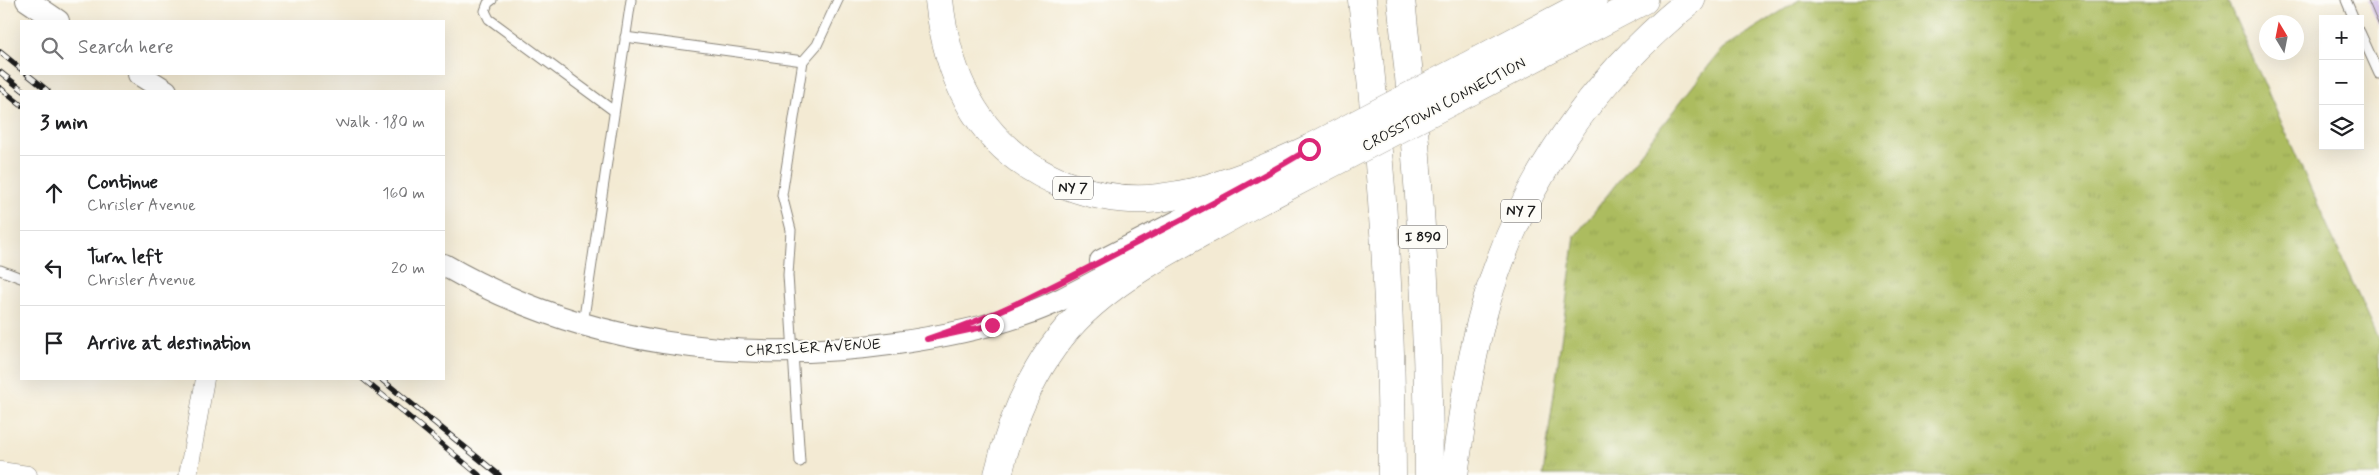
<!DOCTYPE html>
<html lang="en">
<head>
<meta charset="utf-8">
<style>
  :root { --surface:#fff; --page:#f2f2f2; --text:#202124; --muted:#757577; --line:#e0e0e0 }
  body { margin:0; font-family:Mynerve,sans-serif; background:var(--page); color:var(--text) }
  .controls { position:absolute; right:15px; top:15px; display:grid; overflow:hidden; border-radius:0px; box-shadow:0 5px 20px #0002 }
  .controls button { width:45px; height:45px; display:grid; place-items:center; padding:0; border:0; border-bottom:1px solid var(--line); background:var(--surface); color:var(--text); font:25px sans-serif }
  .compass { position:absolute; left:2259px; top:15px; width:45px; height:45px; border-radius:50%; background:var(--surface); box-shadow:0 5px 20px #0002; rotate:350deg }
  .stop { position:absolute; width:15px; height:15px; margin:-11px; border:4px solid #db2777; border-radius:50%; background:#fff }
  .stop.end { background:#db2777; border-color:#fff; box-shadow:0 1px 5px #0008 }
  .list { margin:0; padding:0; list-style:none }
  h2 { display:flex; justify-content:space-between; align-items:center; height:65px; margin:0; padding:0 20px; font-size:21px }
  h2 small { font-size:16px; font-weight:400; color:var(--muted) }
  .list li { display:grid; grid-template-columns:32px 1fr auto; gap:15px; align-items:center; box-sizing:border-box; height:75px; padding:0 20px; border-top:1px solid var(--line) }
  .list b { display:block; font-size:19px; white-space:nowrap }
  .list p { margin:0; font-size:16px; white-space:nowrap; color:var(--muted) }
  .list em { font-size:16px; font-style:normal; color:var(--muted) }
  .icon { flex:none; width:28px; height:28px; fill:none; stroke:currentColor; stroke-width:2; stroke-linecap:round; stroke-linejoin:round }
  .map { position:relative; flex:none; width:2379px; height:475px; overflow:hidden }
  .search { position:absolute; background:var(--surface); box-shadow:0 5px 20px #0002; left:20px; top:20px; width:425px; height:55px; display:flex; align-items:center; gap:12px; box-sizing:border-box; padding:0 18px; border-radius:0px; color:var(--muted); font-size:19px }
  .panel { position:absolute; background:var(--surface); box-shadow:0 5px 20px #0002; left:20px; top:90px; width:425px; height:290px; border-radius:0px }
  .map>svg:first-child { display:block }
  .grass { fill:url(#grass-tufts); stroke:#646c3d }
  .building { fill:#ccb7e5 }
  .lines { fill:none; stroke-linecap:round; stroke-linejoin:round }
  .service-casing { stroke:#888378; stroke-width:11 }
  .minor-casing { stroke:#888378; stroke-width:19 }
  .tertiary-casing { stroke:#888378; stroke-width:24 }
  .trunk-casing { stroke:#888378; stroke-width:29 }
  .motorway-casing { stroke:#888378; stroke-width:29 }
  .service { stroke:#fff; stroke-width:9 }
  .minor { stroke:#fff; stroke-width:18 }
  .tertiary { stroke:#fff; stroke-width:22 }
  .trunk { stroke:#fff; stroke-width:28 }
  .motorway { stroke:#fff; stroke-width:28 }
  .rail-casing { stroke:#1c1c1c; stroke-width:5.5 }
  .rail { stroke:#fdfcf7; stroke-width:4; stroke-dasharray:11; stroke-linecap:butt }
  .trunk-bridge-casing { stroke:#888378; stroke-width:29; stroke-linecap:butt }
  .trunk-bridge { stroke:#fff; stroke-width:28 }
  .route { stroke:#db2777; stroke-width:6 }
  .labels { text-anchor:middle; dominant-baseline:central; stroke-width:4; stroke-linejoin:round; paint-order:stroke }
  .shield { fill:#fdfcf7; stroke:#605f5e; stroke-width:1 }
  .shield-label { font-size:14px; font-weight:bold; fill:#1c1c1c }
  .street-label { font-size:15px; fill:#1c1c1c; stroke:#fdfcf7 }
</style>
</head>
<body>
<div class="map">
<svg width="2379" height="475" viewBox="0 0 2379 475">
  <defs>
    <pattern id="grass-tufts" width="24" height="20" patternUnits="userSpaceOnUse" patternTransform="scale(1.25)"><rect width="24" height="20" fill="#acbc5e"/><path d="M3 7l-1-3M5 7V3M7 7l1-3M15 17l-1-3M17 17v-4M19 17l1-3" fill="none" stroke="#93a151"/></pattern>
  </defs>
  <rect width="100%" height="100%" fill="#fdfcf7"/>
  <filter id="ink" filterUnits="userSpaceOnUse"><feTurbulence type="fractalNoise" baseFrequency=".02" numOctaves="2"/><feDisplacementMap in="SourceGraphic" scale="10" xChannelSelector="R" yChannelSelector="G"/><feConvolveMatrix kernelMatrix="1 2 1 2 8 2 1 2 1" color-interpolation-filters="sRGB"/></filter>
  <filter id="wash" filterUnits="userSpaceOnUse"><feTurbulence type="fractalNoise" baseFrequency=".0096" numOctaves="4" result="noise"/><feDisplacementMap in="SourceGraphic" scale="20" xChannelSelector="R" yChannelSelector="G"/><feGaussianBlur stdDeviation="1.12" result="paint"/><feColorMatrix in="noise" values="0 0 0 0 0 0 0 0 0 0 0 0 0 0 0 0 0 1.4 0 .05"/><feComposite in="paint" operator="in"/></filter>
  <g filter="url(#wash)">
    <rect width="100%" height="100%" fill="#f3ead3"/>
    <!-- grass -->
    <path class="grass" d="M 1799,0 L 2227,0 L 2379,342 L 2379,475 L 1543,475 L 1575,236 L 1722,49 Z"/>
    <g id="blocks">
      <!-- building -->
      <path class="building" d="M 2368,0 L 2379,0 L 2379,26 Z"/>
    </g>
  </g>
  <g filter="url(#ink)">
    <use href="#blocks" fill-opacity="0" stroke="#888378" stroke-width="1"/>
    <g class="lines">
      <defs>
        <g id="service">
          <path d="M 492,0 L 488,3 L 485,11 L 489,19 L 614,111"/>
          <path d="M 2346,0 L 2354,19"/>
          <path d="M 2360,32 L 2379,74"/>
          <path d="M 625,37 L 803,61"/>
          <path d="M 0,270 L 21,278"/>
          <path d="M 583,324 L 631,0"/>
          <path d="M 800,462 L 788,275 L 791,230 L 782,195 L 803,61 L 817,45 L 838,0"/>
        </g>
        <g id="minor">
          <path d="M 0,471 L 28,475"/>
          <path d="M 188,475 L 205,379"/>
        </g>
        <g id="tertiary">
          <path d="M 27,0 L 58,21"/>
          <path d="M 139,74 L 166,91"/>
          <path d="M 1101,261 L 1253,183"/>
          <path d="M 444,265 C 583,345 740,365 897,343 C 939,337 981,329 1022,315 C 1060,303 1095,281 1131,263"/>
        </g>
        <g id="trunk">
          <path d="M 1466,67 L 1593,0"/>
          <path d="M 1469,92 L 1644,0"/>
          <path d="M 1244,209 L 1311,174"/>
        </g>
        <g id="motorway">
          <path d="M 939,0 C 948,84 984,153 1066,185 C 1095,196 1128,202 1159,198 C 1212,192 1261,171 1309,149"/>
          <path d="M 1362,0 C 1382,158 1392,316 1392,475"/>
          <path d="M 1401,0 C 1419,158 1429,316 1429,475"/>
          <path d="M 998,475 C 1013,411 1042,347 1092,304 C 1136,265 1193,238 1244,209"/>
          <path d="M 1454,475 C 1462,418 1470,359 1486,303 C 1521,182 1593,79 1691,0"/>
        </g>
      </defs>
      <!-- service casing -->
      <use href="#service" class="service-casing"/>
      <!-- minor casing -->
      <use href="#minor" class="minor-casing"/>
      <!-- tertiary casing -->
      <use href="#tertiary" class="tertiary-casing"/>
      <!-- trunk casing -->
      <use href="#trunk" class="trunk-casing"/>
      <!-- motorway casing -->
      <use href="#motorway" class="motorway-casing"/>
      <!-- service -->
      <use href="#service" class="service"/>
      <!-- minor -->
      <use href="#minor" class="minor"/>
      <!-- tertiary -->
      <use href="#tertiary" class="tertiary"/>
      <!-- trunk -->
      <use href="#trunk" class="trunk"/>
      <!-- motorway -->
      <use href="#motorway" class="motorway"/>
      <defs>
        <g id="rail">
          <path d="M 0,52 L 21,69"/>
          <path d="M 0,72 L 24,91"/>
          <path d="M 27,74 L 48,91"/>
          <path d="M 0,88 L 21,105"/>
          <path d="M 363,379 L 479,475"/>
          <path d="M 381,379 L 499,475"/>
        </g>
      </defs>
      <!-- rail casing -->
      <use href="#rail" class="rail-casing"/>
      <!-- rail -->
      <use href="#rail" class="rail"/>
      <defs>
        <g id="trunk-bridge">
          <path d="M 1309,149 L 1466,67"/>
          <path d="M 1311,174 L 1469,92"/>
        </g>
      </defs>
      <!-- trunk-bridge casing -->
      <use href="#trunk-bridge" class="trunk-bridge-casing"/>
      <!-- trunk-bridge -->
      <use href="#trunk-bridge" class="trunk-bridge"/>
    </g>
  </g>
  <g class="lines" filter="url(#ink)">
    <!-- route -->
    <path class="route" d="M 992,325 L 927,339 C 995,317 1058,284 1121,251 C 1185,218 1248,186 1309,149"/>
  </g>
  <g class="labels">
    <!-- shield labels -->
    <g class="shield">
      <rect x="1053" y="176.5" width="40" height="23" rx="4"/>
      <rect x="1501" y="199.5" width="40" height="23" rx="4"/>
      <rect x="1399" y="225.5" width="48" height="23" rx="4"/>
    </g>
    <g class="shield-label">
      <text x="1073" y="188">NY 7</text>
      <text x="1521" y="211">NY 7</text>
      <text x="1423" y="237">I 890</text>
    </g>
    <!-- street labels -->
    <g class="street-label">
      <text transform="translate(1444 105) rotate(-28)">CROSSTOWN CONNECTION</text>
      <text transform="translate(813 348) rotate(-3)">CHRISLER AVENUE</text>
    </g>
  </g>
</svg>
<div class="controls">
<button>+</button>
<button>−</button>
<button><svg class="icon" aria-label="layers" viewBox="0 0 24 24"><path d="M12 4l9 5-9 5-9-5zM3 14l9 5 9-5"/></svg></button>
</div>
<svg class="compass" viewBox="-18 -18 36 36"><path d="M0-13l5 13h-10z" fill="#e53935"/><path d="M0 13l5-13h-10z" fill="#757577"/></svg>
<div class="stop" style="left:1309px;top:149px"></div>
<div class="stop end" style="left:992px;top:325px"></div>
<div class="search"><svg class="icon" aria-label="search" viewBox="0 0 24 24"><circle cx="10" cy="10" r="6"/><path d="M15 15l6 6"/></svg>Search here</div>
<section class="panel">
<h2>3 min<small>Walk · 180 m</small></h2>
<ul class="list">
<li><svg class="icon" aria-label="ahead" viewBox="0 0 24 24"><path d="M12 20V5M6 11l6-6 6 6"/></svg><div><b>Continue</b><p>Chrisler Avenue</p></div><em>160 m</em></li>
<li><svg class="icon" aria-label="left" viewBox="0 0 24 24"><path d="M17 20v-9H6M10 6l-5 5 5 5"/></svg><div><b>Turn left</b><p>Chrisler Avenue</p></div><em>20 m</em></li>
<li><svg class="icon" aria-label="arrive" viewBox="0 0 24 24"><path d="M6 21V4h12l-3 4 3 4H6"/></svg><div><b>Arrive at destination</b></div></li>
</ul>
</section>
</div>
</body>
</html>
